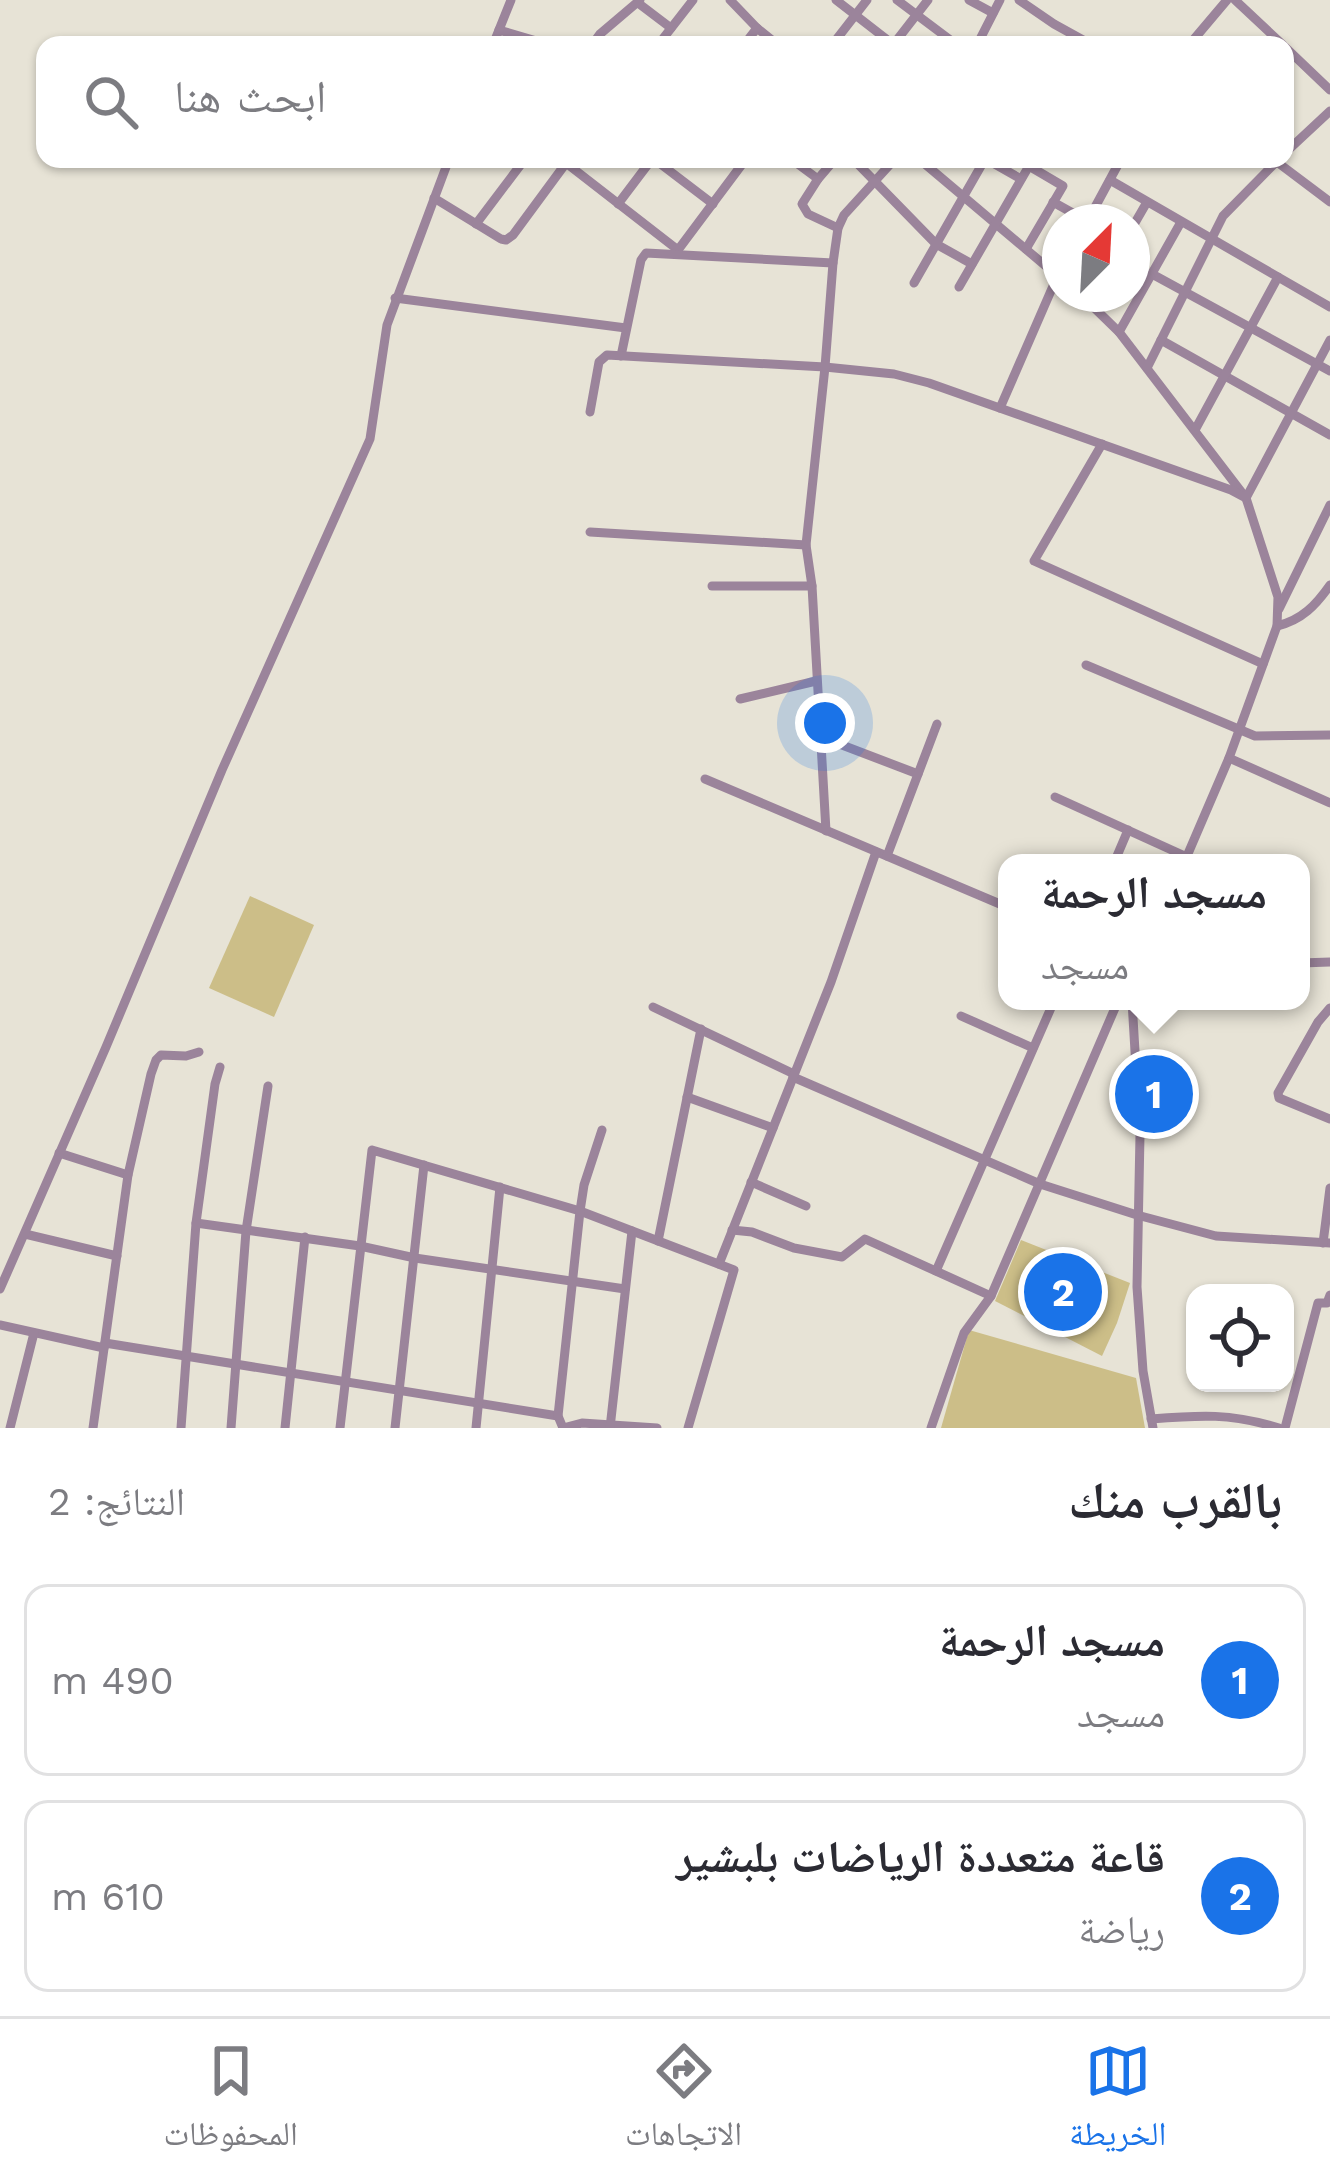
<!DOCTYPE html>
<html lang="ar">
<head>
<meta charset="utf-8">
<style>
  :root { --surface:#fff; --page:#f2f2f3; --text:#2b2b33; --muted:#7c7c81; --line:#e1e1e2; --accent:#1a73e8 }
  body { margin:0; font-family:"Work Sans","Noto Naskh Arabic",sans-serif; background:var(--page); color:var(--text); direction:rtl }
  .controls { position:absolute; right:36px; bottom:36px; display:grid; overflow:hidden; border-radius:24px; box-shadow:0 3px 9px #0004 }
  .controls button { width:108px; height:108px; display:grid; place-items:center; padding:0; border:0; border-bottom:3px solid var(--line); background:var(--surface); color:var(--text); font:60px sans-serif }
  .compass { position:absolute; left:1042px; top:204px; width:108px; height:108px; border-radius:50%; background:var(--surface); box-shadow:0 3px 9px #0004; rotate:24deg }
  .you { position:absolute; left:825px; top:723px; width:42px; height:42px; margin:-30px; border:9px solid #fff; border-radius:50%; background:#1a73e8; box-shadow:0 0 0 18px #1a73e833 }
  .badge { display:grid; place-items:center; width:78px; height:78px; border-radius:50%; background:var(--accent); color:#fff; font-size:39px; font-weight:700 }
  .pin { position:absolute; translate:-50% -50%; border:6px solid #fff; box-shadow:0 3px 12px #0006 }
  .popup { position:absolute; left:998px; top:854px; width:312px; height:156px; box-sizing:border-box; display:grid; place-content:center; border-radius:24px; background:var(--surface); filter:drop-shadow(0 3px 9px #0005); font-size:39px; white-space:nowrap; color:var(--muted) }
  .popup b { font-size:45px; color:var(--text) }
  .popup::after { content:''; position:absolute; left:50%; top:100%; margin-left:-24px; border:24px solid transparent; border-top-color:var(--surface) }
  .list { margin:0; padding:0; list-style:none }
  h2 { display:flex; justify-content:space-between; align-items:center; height:156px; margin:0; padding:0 48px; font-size:51px }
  h2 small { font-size:39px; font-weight:400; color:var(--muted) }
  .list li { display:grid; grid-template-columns:78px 1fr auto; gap:36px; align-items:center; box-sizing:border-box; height:192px; margin:0 24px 24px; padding:0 24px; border:3px solid var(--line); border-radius:24px }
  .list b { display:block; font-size:45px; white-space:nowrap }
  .list p { margin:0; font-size:39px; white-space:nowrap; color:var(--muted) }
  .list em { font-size:39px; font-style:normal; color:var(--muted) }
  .icon { flex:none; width:66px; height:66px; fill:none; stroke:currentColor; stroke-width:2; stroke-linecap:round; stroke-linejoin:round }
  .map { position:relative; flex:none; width:1330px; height:1428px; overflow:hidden; direction:ltr }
  .search { position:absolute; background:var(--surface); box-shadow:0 3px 9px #0004; left:36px; right:36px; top:36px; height:132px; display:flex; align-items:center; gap:30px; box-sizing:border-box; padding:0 42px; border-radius:24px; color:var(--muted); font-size:45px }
  .sheet { height:588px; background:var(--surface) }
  nav { display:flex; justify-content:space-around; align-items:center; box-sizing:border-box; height:168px; border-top:3px solid var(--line); background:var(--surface); font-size:33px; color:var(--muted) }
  nav a { display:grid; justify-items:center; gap:6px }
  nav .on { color:var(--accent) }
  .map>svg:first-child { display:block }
  .garden { fill:#ccbe88 }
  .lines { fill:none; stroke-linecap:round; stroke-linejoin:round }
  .minor { stroke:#9b849b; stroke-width:9 }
</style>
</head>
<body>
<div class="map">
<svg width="1330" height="1428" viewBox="0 0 1330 1428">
  <rect width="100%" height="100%" fill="#e7e3d6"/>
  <!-- garden -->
  <g class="garden">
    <path d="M 250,896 L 314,925 L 274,1017 L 209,988 Z"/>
    <path d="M 1021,1240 L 1130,1283 L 1117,1323 L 1102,1356 L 995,1301 Z"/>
    <path d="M 969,1330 L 1136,1378 L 1145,1428 L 941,1428 Z"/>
  </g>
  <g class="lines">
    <!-- minor -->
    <g class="minor">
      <path d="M 730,0 L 757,28 L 778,45"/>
      <path d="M 836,0 L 894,45"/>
      <path d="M 897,0 L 957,45"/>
      <path d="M 969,0 L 993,13"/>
      <path d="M 1019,0 L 1054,24 L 1092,45"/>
      <path d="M 1235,0 L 1283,45"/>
      <path d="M 638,3 L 671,28"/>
      <path d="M 499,30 L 550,45"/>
      <path d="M 493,45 L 511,0"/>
      <path d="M 592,45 L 600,34 L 640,0"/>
      <path d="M 658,45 L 693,0"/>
      <path d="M 744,45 L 757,28"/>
      <path d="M 832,45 L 867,0"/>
      <path d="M 893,45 L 928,0"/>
      <path d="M 977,45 L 1000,0"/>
      <path d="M 1189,45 L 1227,0"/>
      <path d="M 1285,47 L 1330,90"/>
      <path d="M 1285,153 L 1330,111"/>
      <path d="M 654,159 L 713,204"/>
      <path d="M 791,159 L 818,179"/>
      <path d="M 835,159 L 818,179 L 802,204 L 808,214 L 838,228"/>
      <path d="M 853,159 L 936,244 L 972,264"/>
      <path d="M 919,159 L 1060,278"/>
      <path d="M 986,159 L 1021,179"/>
      <path d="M 1273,159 L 1330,202"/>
      <path d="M 566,163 L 678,250"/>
      <path d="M 1110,180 L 1330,307"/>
      <path d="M 434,198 L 501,239 L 506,240 L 513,235 L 569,159"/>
      <path d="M 1053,202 L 1087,221"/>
      <path d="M 618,204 L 652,159"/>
      <path d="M 1087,222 L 1121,159"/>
      <path d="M 476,224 L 525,159"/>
      <path d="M 1132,228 L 1147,202"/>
      <path d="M 1026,249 L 1063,186 L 1029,166"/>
      <path d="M 675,254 L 746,159"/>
      <path d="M 1152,274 L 1330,371"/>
      <path d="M 914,283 L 985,159"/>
      <path d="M 959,287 L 1033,159"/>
      <path d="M 1080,294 L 1119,332 L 1246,498 L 1278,597 L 1277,626 L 1229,758 L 1184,863"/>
      <path d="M 395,298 L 626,328"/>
      <path d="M 1119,332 L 1181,222"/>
      <path d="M 1161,340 L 1330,435"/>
      <path d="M 621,356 L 641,260 L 646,253 L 833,263"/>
      <path d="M 1147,368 L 1223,216 L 1279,159"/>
      <path d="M 1000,408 L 1060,270"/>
      <path d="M 590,412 L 599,362 L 607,355 L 825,367 L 894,374 L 929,383 L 1231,490 L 1246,498 L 1330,340"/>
      <path d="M 1195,430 L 1278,277"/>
      <path d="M 1102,444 L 1034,561 L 1263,664"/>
      <path d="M 590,532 L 806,545"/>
      <path d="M 712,586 L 812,586"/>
      <path d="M 1279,609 L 1330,505"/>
      <path d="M 1277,626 C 1302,620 1316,605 1330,585"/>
      <path d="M 1086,665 L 1255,736 L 1330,735"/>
      <path d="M 740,699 L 816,681"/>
      <path d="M 821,737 L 918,774"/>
      <path d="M 1229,758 L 1330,803"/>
      <path d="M 705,779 L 1007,907"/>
      <path d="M 1055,797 L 1187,857"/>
      <path d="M 826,831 L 812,586 L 806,545 L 825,367 L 833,263 L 838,228 L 844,215 L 895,159"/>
      <path d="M 887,856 L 937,724"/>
      <path d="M 1114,863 L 1128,830"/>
      <path d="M 1301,963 L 1330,962"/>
      <path d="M 1132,1001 L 1140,1135 L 1137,1287 L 1143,1371 L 1153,1428"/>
      <path d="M 653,1007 L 794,1074"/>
      <path d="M 1330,1008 L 1318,1022 L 1278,1093 L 1279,1098 L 1330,1119"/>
      <path d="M 961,1016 L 1033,1048"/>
      <path d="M 793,1077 L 1040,1184 L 1137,1215 L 1216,1236 L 1330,1243"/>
      <path d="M 687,1097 L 773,1128"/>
      <path d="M 59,1153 L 128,1175"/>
      <path d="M 751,1182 L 806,1206"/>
      <path d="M 196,1223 L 360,1246 L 415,1258 L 625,1289"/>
      <path d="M 732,1230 L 752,1232 L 794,1248 L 842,1257 L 865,1239 L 991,1296"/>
      <path d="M 25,1234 L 117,1256"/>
      <path d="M 658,1241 L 701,1029"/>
      <path d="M 1323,1243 L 1330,1188"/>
      <path d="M 719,1264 L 831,982 L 876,852"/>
      <path d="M 936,1271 L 1054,1001"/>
      <path d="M 0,1289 L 106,1047 L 222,770 L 370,439 L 387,325 L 449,159"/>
      <path d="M 0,1325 L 104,1348"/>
      <path d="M 105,1343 L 558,1416"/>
      <path d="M 1151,1419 C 1200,1415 1231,1413 1279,1428"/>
      <path d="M 10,1428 L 34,1333"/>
      <path d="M 93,1428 L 128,1175 L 151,1074 L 156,1060 L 161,1055 L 186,1056 L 199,1052"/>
      <path d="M 181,1428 L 196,1223 L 215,1084 L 220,1067"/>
      <path d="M 231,1428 L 246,1231 L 268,1086"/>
      <path d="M 285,1428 L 305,1237"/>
      <path d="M 340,1428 L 372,1150 L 580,1211 L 734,1270 L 688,1428"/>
      <path d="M 395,1428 L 424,1165"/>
      <path d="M 476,1428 L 500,1187"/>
      <path d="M 563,1428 L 558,1416 L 580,1211 L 584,1185 L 602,1130"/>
      <path d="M 563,1428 L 582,1423 L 657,1428"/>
      <path d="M 610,1428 L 632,1231"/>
      <path d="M 931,1428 L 964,1333 L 991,1296 L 1118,1001"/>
      <path d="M 1285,1428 L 1318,1303 L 1327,1303 L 1330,1295"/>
    </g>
  </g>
</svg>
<div class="controls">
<button><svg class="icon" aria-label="locate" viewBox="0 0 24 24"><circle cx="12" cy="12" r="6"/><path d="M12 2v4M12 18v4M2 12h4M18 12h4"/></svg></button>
</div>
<svg class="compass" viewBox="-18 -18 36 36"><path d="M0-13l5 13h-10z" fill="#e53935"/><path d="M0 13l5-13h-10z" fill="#7c7c81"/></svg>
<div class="you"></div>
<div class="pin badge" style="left:1154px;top:1094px">1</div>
<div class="popup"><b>مسجد الرحمة</b>مسجد</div>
<div class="pin badge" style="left:1063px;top:1292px">2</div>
<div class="search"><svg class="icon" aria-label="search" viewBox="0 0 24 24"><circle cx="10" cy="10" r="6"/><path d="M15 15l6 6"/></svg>ابحث هنا</div>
</div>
<section class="sheet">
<h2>بالقرب منك<small>النتائج: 2</small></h2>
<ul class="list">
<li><span class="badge">1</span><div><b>مسجد الرحمة</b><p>مسجد</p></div><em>490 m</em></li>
<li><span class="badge">2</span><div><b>قاعة متعددة الرياضات بلبشير</b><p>رياضة</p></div><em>610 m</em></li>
</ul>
</section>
<nav>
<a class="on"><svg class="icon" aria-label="map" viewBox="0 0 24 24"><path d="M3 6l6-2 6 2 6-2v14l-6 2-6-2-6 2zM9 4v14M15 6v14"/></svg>الخريطة</a>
<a><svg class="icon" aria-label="directions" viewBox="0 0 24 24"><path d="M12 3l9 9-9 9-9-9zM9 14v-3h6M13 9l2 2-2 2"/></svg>الاتجاهات</a>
<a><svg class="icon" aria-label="saved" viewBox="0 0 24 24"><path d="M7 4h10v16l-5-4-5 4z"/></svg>المحفوظات</a>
</nav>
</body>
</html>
